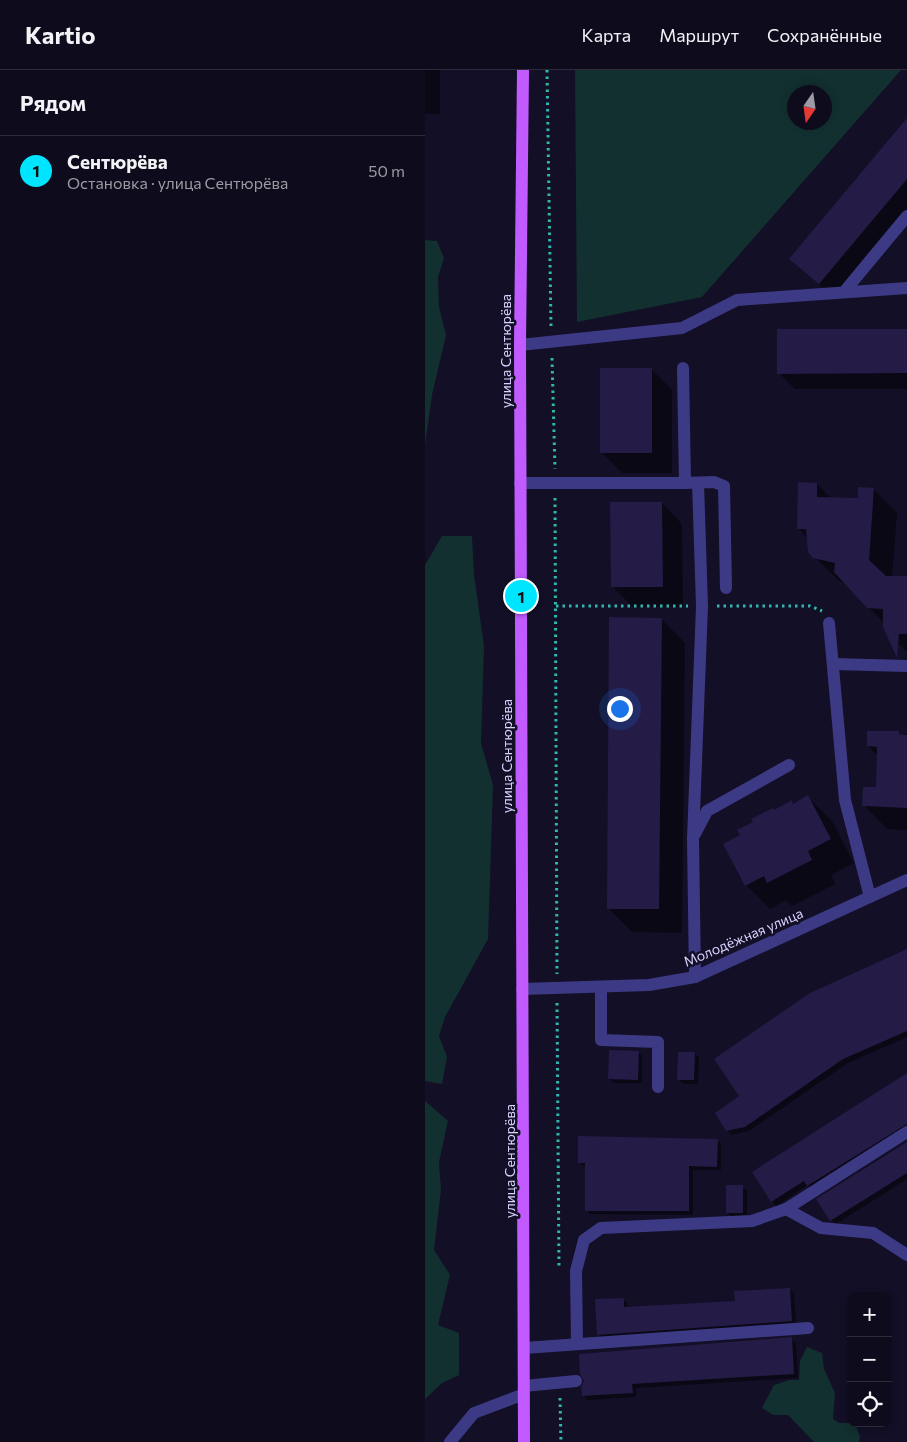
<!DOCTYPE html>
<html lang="ru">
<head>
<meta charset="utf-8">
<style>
  :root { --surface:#0e0b1c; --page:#171425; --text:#f1f3f6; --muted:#9b9ba3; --line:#2e2b3b; --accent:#00e5ff }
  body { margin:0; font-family:Commissioner,sans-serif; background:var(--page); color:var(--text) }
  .controls { position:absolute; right:15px; bottom:15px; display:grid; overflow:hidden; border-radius:10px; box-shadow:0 2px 8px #0003 }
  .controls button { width:45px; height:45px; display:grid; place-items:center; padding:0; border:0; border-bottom:1px solid var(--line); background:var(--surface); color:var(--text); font:25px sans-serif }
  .compass { position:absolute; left:362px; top:15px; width:45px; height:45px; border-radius:50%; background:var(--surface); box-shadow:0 2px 8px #0003; rotate:193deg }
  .you { position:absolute; left:194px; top:638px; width:18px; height:18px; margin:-12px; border:4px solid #fff; border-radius:50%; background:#1a73e8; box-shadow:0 0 0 8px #1a73e833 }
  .badge { display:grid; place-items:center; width:32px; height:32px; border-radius:50%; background:var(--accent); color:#111; font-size:16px; font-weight:700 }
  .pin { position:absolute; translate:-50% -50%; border:2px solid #fff; box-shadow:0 1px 5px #0006 }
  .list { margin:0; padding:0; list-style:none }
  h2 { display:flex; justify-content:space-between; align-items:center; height:65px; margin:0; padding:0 20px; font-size:21px }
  h2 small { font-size:16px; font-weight:400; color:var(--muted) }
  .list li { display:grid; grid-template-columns:32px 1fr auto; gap:15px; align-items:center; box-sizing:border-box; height:70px; padding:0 20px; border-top:1px solid var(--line) }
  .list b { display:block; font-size:19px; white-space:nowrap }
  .list p { margin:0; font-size:16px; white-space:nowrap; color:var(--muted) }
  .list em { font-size:16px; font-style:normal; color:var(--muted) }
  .icon { flex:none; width:28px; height:28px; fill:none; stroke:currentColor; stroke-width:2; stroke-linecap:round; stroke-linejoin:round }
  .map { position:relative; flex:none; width:482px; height:1372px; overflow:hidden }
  header { display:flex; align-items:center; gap:30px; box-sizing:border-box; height:70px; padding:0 25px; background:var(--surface); border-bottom:1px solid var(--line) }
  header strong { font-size:24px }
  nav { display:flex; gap:28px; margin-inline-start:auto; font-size:18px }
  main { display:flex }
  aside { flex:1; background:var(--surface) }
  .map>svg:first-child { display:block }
  .green { fill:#12302f; fill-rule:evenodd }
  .shadow { fill:#0007 }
  .building { fill:#241b47 }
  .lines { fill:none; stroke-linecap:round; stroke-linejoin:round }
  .path { stroke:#2fb8b0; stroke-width:3; stroke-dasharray:2.5 4; stroke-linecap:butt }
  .minor { stroke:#3d3a85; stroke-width:12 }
  .major { stroke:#c25bff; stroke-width:12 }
  .labels { text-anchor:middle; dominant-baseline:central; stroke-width:5; stroke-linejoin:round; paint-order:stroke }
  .street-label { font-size:14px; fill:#d9d4ff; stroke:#130f26 }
</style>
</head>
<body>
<header>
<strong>Kartio</strong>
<nav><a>Карта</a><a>Маршрут</a><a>Сохранённые</a></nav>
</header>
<main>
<aside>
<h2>Рядом<small></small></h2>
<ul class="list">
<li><span class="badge">1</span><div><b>Сентюрёва</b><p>Остановка · улица Сентюрёва</p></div><em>50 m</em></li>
</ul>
</aside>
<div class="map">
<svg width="482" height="1372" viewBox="0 0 482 1372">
  <rect width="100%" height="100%" fill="#130f26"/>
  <!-- green -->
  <g class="green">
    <path d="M 150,0 L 476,0 L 277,227 L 152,252 ZM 400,22 L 400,52 L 370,52 L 370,22 Z"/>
    <path d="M 0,170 L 12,171 L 19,188 L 13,207 L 14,237 L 21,265 L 7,325 L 0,375 Z"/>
    <path d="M 17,466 L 47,466 L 49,505 L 59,576 L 56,673 L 68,715 L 63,869 L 20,947 L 14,966 L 22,987 L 17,1014 L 0,1011 L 0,495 Z"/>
    <path d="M 0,1031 L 23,1051 L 14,1092 L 16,1120 L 9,1180 L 25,1205 L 13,1255 L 34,1263 L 34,1305 L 17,1313 L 0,1329 Z"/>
    <path d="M 382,1277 L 397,1283 L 399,1299 L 410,1323 L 408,1349 L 414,1353 L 430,1353 L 435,1367 L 434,1372 L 389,1372 L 363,1345 L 348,1345 L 337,1338 L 349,1315 L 364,1310 L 374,1310 L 375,1291 Z"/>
  </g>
  <!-- shadow -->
  <g class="shadow">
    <rect x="0" y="0" width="15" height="44"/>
    <path d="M 482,50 L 482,145 L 411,229 L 366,189 Z"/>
    <path d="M 482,260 L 482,319 L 370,319 L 354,303 Z"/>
    <path d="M 226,299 L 247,320 L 247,403 L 197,403 L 176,382 Z"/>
    <path d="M 392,414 L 406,428 L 434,429 L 448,419 L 472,443 L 467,508 L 482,508 L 482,582 L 467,567 L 459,553 L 420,513 L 414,511 L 384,481 L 383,469 L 373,458 Z"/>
    <path d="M 237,433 L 257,454 L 258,537 L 208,537 L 187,516 Z"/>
    <path d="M 236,549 L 260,573 L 257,863 L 207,862 L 183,838 Z"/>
    <path d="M 444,662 L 482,664 L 482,760 L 462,759 L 439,735 L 453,718 L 453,686 L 443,676 Z"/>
    <path d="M 383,727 L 407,751 L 429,793 L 406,805 L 410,814 L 367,836 L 361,830 L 345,839 L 321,815 L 316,765 L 349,741 Z"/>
    <path d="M 482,881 L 482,967 L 423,993 L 324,1061 L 306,1065 L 302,1060 L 316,1026 Z"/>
    <path d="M 213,982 L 217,986 L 217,1013 L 189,1013 L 184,1009 Z"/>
    <path d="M 269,983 L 274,988 L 273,1014 L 258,1014 L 254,1010 Z"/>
    <path d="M 482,1005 L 482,1053 L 479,1055 L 482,1059 L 388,1119 L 383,1115 L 351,1136 L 347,1131 Z"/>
    <path d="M 292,1070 L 296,1074 L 296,1100 L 268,1100 L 268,1145 L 165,1144 L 161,1140 L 161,1097 L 154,1093 Z"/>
    <path d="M 482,1073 L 482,1109 L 411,1154 L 406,1150 Z"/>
    <path d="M 317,1117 L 322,1121 L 322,1147 L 307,1147 L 302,1143 Z"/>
    <path d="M 365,1219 L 369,1224 L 371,1255 L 178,1268 L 173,1264 L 198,1229 L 202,1233 L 203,1239 L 311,1232 Z"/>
    <path d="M 366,1269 L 371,1273 L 373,1308 L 211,1318 L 211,1327 L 162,1330 L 158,1325 Z"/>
  </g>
  <!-- building -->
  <g class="building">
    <path d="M 482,48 L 482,109 L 394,214 L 364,189 Z"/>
    <path d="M 352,259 L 482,259 L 482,303 L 352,304 Z"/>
    <rect x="175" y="298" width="52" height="85"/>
    <path d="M 373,412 L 392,413 L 392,427 L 433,428 L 433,417 L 449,418 L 444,490 L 461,506 L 482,506 L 482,564 L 474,564 L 472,588 L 458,557 L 458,539 L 442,538 L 409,502 L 410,493 L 388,488 L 383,482 L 381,459 L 372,459 Z"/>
    <path d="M 185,432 L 237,432 L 238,517 L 186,517 Z"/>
    <path d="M 184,547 L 237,548 L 234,839 L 182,839 Z"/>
    <path d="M 442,661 L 474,661 L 474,664 L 482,665 L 482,738 L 437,736 L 438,717 L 451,717 L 452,677 L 442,676 Z"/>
    <path d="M 383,725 L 406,769 L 383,781 L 387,790 L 342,813 L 339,806 L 320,816 L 298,774 L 315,765 L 312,760 L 328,752 L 326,749 L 348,738 L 349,740 L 367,730 L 368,734 Z"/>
    <path d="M 482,879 L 482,961 L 418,989 L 320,1057 L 301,1061 L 290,1043 L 314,1026 L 289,989 L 385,923 Z"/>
    <path d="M 184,980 L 214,981 L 213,1010 L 183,1009 Z"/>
    <path d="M 253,982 L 270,982 L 269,1010 L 252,1010 Z"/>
    <path d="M 482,1003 L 482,1054 L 382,1116 L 379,1111 L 346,1132 L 327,1102 Z"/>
    <path d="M 153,1066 L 293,1069 L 292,1097 L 264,1096 L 264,1141 L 160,1141 L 160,1093 L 153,1093 Z"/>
    <path d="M 482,1072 L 482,1103 L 405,1151 L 391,1129 Z"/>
    <rect x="301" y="1115" width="17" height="28"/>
    <path d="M 365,1218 L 367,1251 L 172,1265 L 170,1229 L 199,1228 L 199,1237 L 310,1231 L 309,1221 Z"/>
    <path d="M 367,1267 L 369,1304 L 207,1314 L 208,1323 L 157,1326 L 156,1317 L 159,1311 L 155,1304 L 154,1284 Z"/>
  </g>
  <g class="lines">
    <!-- path -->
    <g class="path">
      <path d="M 122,0 L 126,256"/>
      <path d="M 127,288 L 130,399"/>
      <path d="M 130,428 L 132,904"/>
      <path d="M 131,536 L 263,536"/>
      <path d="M 292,536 L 385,536 L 397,541"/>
      <path d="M 132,933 L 134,1199"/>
      <path d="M 135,1328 L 136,1372"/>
    </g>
    <!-- minor -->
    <g class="minor">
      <path d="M 419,222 L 482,146"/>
      <path d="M 95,275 L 257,258 L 312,230 L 482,218"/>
      <path d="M 258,298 L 260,413 L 289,412 L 299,416 L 301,518"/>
      <path d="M 95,413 L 260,413"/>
      <path d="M 404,553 L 420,730 L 445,827"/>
      <path d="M 408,594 L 482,596"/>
      <path d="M 270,764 L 282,741 L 364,695"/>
      <path d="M 270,907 L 268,769 L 277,536 L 273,413"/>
      <path d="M 176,918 L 176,970 L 233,972 L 233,1017"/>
      <path d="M 97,919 L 224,915 L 270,907 L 482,810"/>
      <path d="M 361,1139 L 396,1158 L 448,1163 L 482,1185"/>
      <path d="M 152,1274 L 151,1201 L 159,1170 L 176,1158 L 327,1151 L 361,1139 L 482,1062"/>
      <path d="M 99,1278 L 383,1258"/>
      <path d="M 99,1316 L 151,1311"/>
      <path d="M 25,1372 L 49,1343 L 99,1324"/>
    </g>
    <!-- major -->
    <path class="major" d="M 98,0 L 95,275 L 99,1372"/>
  </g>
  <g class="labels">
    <!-- street labels -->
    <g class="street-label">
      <text transform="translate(80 281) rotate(-90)">улица Сентюрёва</text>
      <text transform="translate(81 686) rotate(-90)">улица Сентюрёва</text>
      <text transform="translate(318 867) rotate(-23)">Молодёжная улица</text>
      <text transform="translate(84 1091) rotate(-90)">улица Сентюрёва</text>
    </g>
  </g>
</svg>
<div class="controls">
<button>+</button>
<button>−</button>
<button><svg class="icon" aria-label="locate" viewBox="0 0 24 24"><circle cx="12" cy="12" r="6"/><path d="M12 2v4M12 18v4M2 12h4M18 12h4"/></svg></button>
</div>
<svg class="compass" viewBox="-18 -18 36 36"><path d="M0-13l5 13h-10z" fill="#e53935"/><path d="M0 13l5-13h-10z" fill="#9b9ba3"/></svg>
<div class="you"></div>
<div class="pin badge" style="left:96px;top:526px">1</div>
</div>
</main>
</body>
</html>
